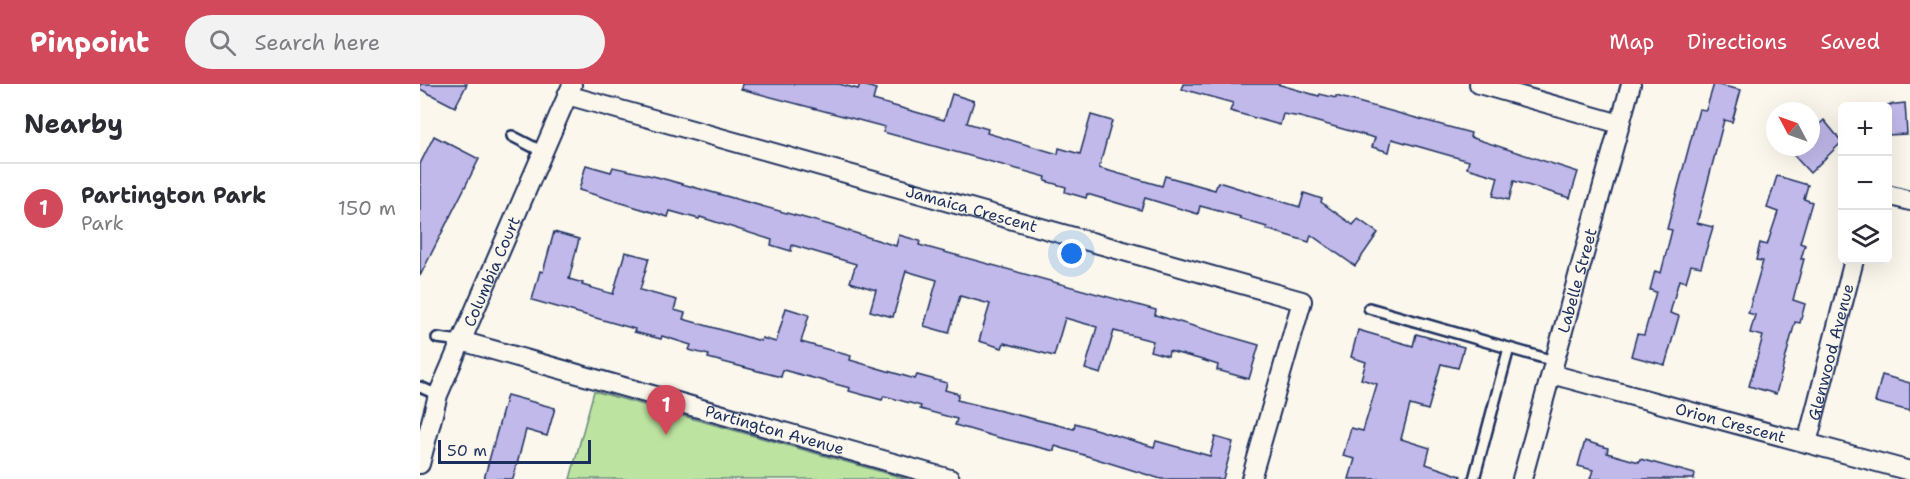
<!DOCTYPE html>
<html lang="en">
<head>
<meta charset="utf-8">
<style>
  :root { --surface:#fff; --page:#f2f2f3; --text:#2b2b33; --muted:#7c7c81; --line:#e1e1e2; --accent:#d1495b }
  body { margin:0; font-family:"Shantell Sans",sans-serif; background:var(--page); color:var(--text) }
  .controls { position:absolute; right:18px; top:18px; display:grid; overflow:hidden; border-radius:9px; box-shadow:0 6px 24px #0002 }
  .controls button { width:54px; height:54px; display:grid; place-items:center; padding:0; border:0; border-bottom:2px solid var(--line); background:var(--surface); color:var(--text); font:30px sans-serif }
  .compass { position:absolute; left:1346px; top:18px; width:54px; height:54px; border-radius:50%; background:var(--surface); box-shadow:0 6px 24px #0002; rotate:311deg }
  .scale { position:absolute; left:18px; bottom:15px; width:153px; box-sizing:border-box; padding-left:6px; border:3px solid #1b2f5e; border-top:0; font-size:16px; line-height:21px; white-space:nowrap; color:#1b2f5e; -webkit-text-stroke:4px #fbf7ec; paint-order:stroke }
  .you { position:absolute; left:652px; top:170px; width:21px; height:21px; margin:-15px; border:4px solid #fff; border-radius:50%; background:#1a73e8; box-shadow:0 0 0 9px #1a73e833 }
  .badge { display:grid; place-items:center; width:39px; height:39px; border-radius:50%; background:var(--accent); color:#fff; font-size:20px; font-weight:700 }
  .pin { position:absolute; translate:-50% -50px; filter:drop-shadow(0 2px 3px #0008) }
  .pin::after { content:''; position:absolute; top:32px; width:21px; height:18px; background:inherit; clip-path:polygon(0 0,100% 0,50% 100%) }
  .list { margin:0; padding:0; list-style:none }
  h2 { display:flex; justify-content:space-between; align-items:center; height:78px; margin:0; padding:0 24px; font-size:26px }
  h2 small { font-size:20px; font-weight:400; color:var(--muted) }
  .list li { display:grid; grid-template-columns:39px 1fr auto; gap:18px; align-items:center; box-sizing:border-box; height:90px; padding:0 24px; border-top:2px solid var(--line) }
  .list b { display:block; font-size:22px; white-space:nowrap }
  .list p { margin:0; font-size:20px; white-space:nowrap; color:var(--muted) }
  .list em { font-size:20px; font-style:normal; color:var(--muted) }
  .icon { flex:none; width:33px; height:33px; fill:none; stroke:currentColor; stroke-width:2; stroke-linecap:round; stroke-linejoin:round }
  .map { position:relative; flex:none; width:1490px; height:395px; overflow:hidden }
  header { display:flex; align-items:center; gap:36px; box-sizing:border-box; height:84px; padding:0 30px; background:var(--accent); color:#fff }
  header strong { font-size:28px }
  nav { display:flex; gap:33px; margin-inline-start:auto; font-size:21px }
  .search { width:420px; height:54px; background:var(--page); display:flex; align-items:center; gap:15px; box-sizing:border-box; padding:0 21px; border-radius:33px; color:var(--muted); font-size:22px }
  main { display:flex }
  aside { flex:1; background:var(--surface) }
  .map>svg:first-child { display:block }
  .green { fill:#bce4a0; stroke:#6c8a7f; stroke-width:1.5 }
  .building { fill:#c1b9ea; stroke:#1b2f5e; stroke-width:1.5 }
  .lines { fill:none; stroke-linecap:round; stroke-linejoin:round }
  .service-casing { stroke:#1b2f5e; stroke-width:14 }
  .minor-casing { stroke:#1b2f5e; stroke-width:22 }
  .service { stroke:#fbf7ec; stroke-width:9 }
  .minor { stroke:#fbf7ec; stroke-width:18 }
  .labels { text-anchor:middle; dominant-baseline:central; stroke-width:4.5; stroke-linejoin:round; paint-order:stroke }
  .street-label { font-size:16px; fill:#1b2f5e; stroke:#fbf7ec }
</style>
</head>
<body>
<header>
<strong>Pinpoint</strong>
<div class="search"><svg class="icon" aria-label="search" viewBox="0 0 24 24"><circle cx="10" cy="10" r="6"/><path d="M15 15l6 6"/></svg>Search here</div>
<nav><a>Map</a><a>Directions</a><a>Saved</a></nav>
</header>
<main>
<aside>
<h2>Nearby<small></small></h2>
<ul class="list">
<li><span class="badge">1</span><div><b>Partington Park</b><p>Park</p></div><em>150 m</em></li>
</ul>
</aside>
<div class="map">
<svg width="1490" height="395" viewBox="0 0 1490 395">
  <rect width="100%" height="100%" fill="#fbf7ec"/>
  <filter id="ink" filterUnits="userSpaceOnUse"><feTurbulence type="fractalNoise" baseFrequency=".0167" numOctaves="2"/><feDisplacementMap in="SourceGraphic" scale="12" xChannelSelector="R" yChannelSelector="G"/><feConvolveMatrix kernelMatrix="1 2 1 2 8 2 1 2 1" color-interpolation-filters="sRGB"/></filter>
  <g filter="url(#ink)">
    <!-- green -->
    <path class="green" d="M 174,307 L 487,395 L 150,395 Z"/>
    <!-- building -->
    <g class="building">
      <path d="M 0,0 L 47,0 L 35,23 L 0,5 Z"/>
      <path d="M 322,0 L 419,0 L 438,5 L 440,0 L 456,5 L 453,16 L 524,36 L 532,10 L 554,17 L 547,39 L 568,45 L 567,49 L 638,70 L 639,64 L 660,70 L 671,31 L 692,37 L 679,84 L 742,102 L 745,92 L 795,106 L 798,98 L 880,123 L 884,109 L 902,115 L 901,118 L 933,141 L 938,135 L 958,149 L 935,182 L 891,151 L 889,158 L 846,145 L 847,143 L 820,135 L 821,133 L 780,122 L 778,130 L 725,114 L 721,126 L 667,110 L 666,114 L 645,108 L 646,103 L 625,97 L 626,93 L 463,48 L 465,43 L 321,5 Z"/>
      <path d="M 763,0 L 857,0 L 899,12 L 900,10 L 916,14 L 916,12 L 1051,49 L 1050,53 L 1158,88 L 1150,114 L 1094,97 L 1089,116 L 1073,112 L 1078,93 L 1047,84 L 1049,77 L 972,55 L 969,68 L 952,63 L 955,54 L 880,33 L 863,30 L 860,41 L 810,27 L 813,19 L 762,5 Z"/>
      <path d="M 1294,0 L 1321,6 L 1312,38 L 1304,36 L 1277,139 L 1293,143 L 1281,183 L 1271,181 L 1266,198 L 1259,196 L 1250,229 L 1259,232 L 1245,281 L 1211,272 L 1217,250 L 1224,251 L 1236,208 L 1230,206 L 1235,187 L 1241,189 L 1252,146 L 1247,145 L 1279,25 L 1286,26 Z"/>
      <path d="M 1485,19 L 1487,50 L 1467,51 L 1467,21 Z"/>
      <path d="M 1404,36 L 1422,58 L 1390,89 L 1366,63 L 1391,63 L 1391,48 Z"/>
      <path d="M 14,52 L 59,75 L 0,192 L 0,80 Z"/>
      <path d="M 166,81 L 191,88 L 193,83 L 237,93 L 410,141 L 476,162 L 479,151 L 500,157 L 499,161 L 736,226 L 735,231 L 839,261 L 829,295 L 797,286 L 798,281 L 779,275 L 749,267 L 748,272 L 730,267 L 733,257 L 694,247 L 681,290 L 665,285 L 677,243 L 645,234 L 634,272 L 584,259 L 582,264 L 559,257 L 570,220 L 540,212 L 529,249 L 504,242 L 517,196 L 486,187 L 473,233 L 450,227 L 456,206 L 430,198 L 436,180 L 372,161 L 371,167 L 351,161 L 352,156 L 280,133 L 279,135 L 250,127 L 248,133 L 159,106 Z"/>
      <path d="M 1357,92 L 1388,101 L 1384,115 L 1392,118 L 1380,159 L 1385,161 L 1381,175 L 1384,175 L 1373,216 L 1385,220 L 1380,239 L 1375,238 L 1356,310 L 1329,302 L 1343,252 L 1330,249 L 1335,231 L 1328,229 L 1343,177 L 1336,176 L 1340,159 L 1347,161 L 1358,128 L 1347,124 Z"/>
      <path d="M 134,148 L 159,155 L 149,195 L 163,199 L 162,201 L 193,210 L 205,168 L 229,174 L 220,206 L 257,216 L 254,226 L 265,229 L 263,235 L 341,257 L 342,254 L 356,258 L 366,224 L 389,231 L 381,258 L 431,272 L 430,276 L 495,295 L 497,291 L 527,299 L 525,306 L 539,310 L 537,316 L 654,345 L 655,339 L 734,363 L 736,357 L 790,372 L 795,353 L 813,358 L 803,395 L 741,395 L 635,362 L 634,367 L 576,353 L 535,341 L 537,335 L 500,325 L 501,322 L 464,312 L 462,316 L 429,307 L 430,304 L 363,286 L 361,293 L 288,274 L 289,271 L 269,266 L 271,261 L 242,252 L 241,255 L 214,248 L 215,245 L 112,216 L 120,187 L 123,188 Z"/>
      <path d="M 938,246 L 993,262 L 996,250 L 1044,263 L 1038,284 L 1021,280 L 1008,326 L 990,321 L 981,355 L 1010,364 L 1006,380 L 1041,392 L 1040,395 L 929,395 L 935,375 L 923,372 L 931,344 L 943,347 L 957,300 L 941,295 L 946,278 L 931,273 Z"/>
      <path d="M 1462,291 L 1490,299 L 1490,327 L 1455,318 Z"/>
      <path d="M 87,311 L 135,324 L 127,352 L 106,346 L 93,395 L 64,395 Z"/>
      <path d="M 1165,357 L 1188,364 L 1187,369 L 1219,378 L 1220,375 L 1275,390 L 1274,395 L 1170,395 L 1173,386 L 1158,382 Z"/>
    </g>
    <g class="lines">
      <defs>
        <g id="service">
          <path d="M 92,52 L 123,68"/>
          <path d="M 949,224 L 1134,277"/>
          <path d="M 17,254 L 41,257"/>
          <path d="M 0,303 L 18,311"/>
          <path d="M 1054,395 L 1089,264"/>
        </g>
        <g id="minor">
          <path d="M 1059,0 L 1200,40"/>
          <path id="s1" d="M 147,11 L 882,217 L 831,395"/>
          <path d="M 1468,111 L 1490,117"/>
          <path id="s2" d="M 41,257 L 530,395"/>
          <path id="s3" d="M 1131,290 L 1490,387"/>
          <path id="s4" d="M 1387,359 L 1434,176"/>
          <path id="s5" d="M 0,380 L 18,311 L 152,1"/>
          <path id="s6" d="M 1102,395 L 1211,0"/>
        </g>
      </defs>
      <!-- service casing -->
      <use href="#service" class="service-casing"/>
      <!-- minor casing -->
      <use href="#minor" class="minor-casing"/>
      <!-- service -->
      <use href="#service" class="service"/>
      <!-- minor -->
      <use href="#minor" class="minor"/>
    </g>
  </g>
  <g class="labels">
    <!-- street labels -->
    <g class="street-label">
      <text stroke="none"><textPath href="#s1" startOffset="420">Jamaica Crescent</textPath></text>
      <text stroke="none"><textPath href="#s5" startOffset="206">Columbia Court</textPath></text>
      <text stroke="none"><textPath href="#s6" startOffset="206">Labelle Street</textPath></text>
      <text stroke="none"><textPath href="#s4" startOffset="94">Glenwood Avenue</textPath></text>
      <text stroke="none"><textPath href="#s3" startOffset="186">Orion Crescent</textPath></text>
      <text stroke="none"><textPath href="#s2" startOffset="326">Partington Avenue</textPath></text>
    </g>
  </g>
</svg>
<div class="controls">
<button>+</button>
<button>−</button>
<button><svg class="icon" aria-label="layers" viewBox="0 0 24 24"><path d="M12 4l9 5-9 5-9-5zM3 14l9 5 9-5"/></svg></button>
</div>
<svg class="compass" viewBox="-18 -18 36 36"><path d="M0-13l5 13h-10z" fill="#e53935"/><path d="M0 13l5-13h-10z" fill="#7c7c81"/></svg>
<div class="scale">50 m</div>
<div class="you"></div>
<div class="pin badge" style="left:246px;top:351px">1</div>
</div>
</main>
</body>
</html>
